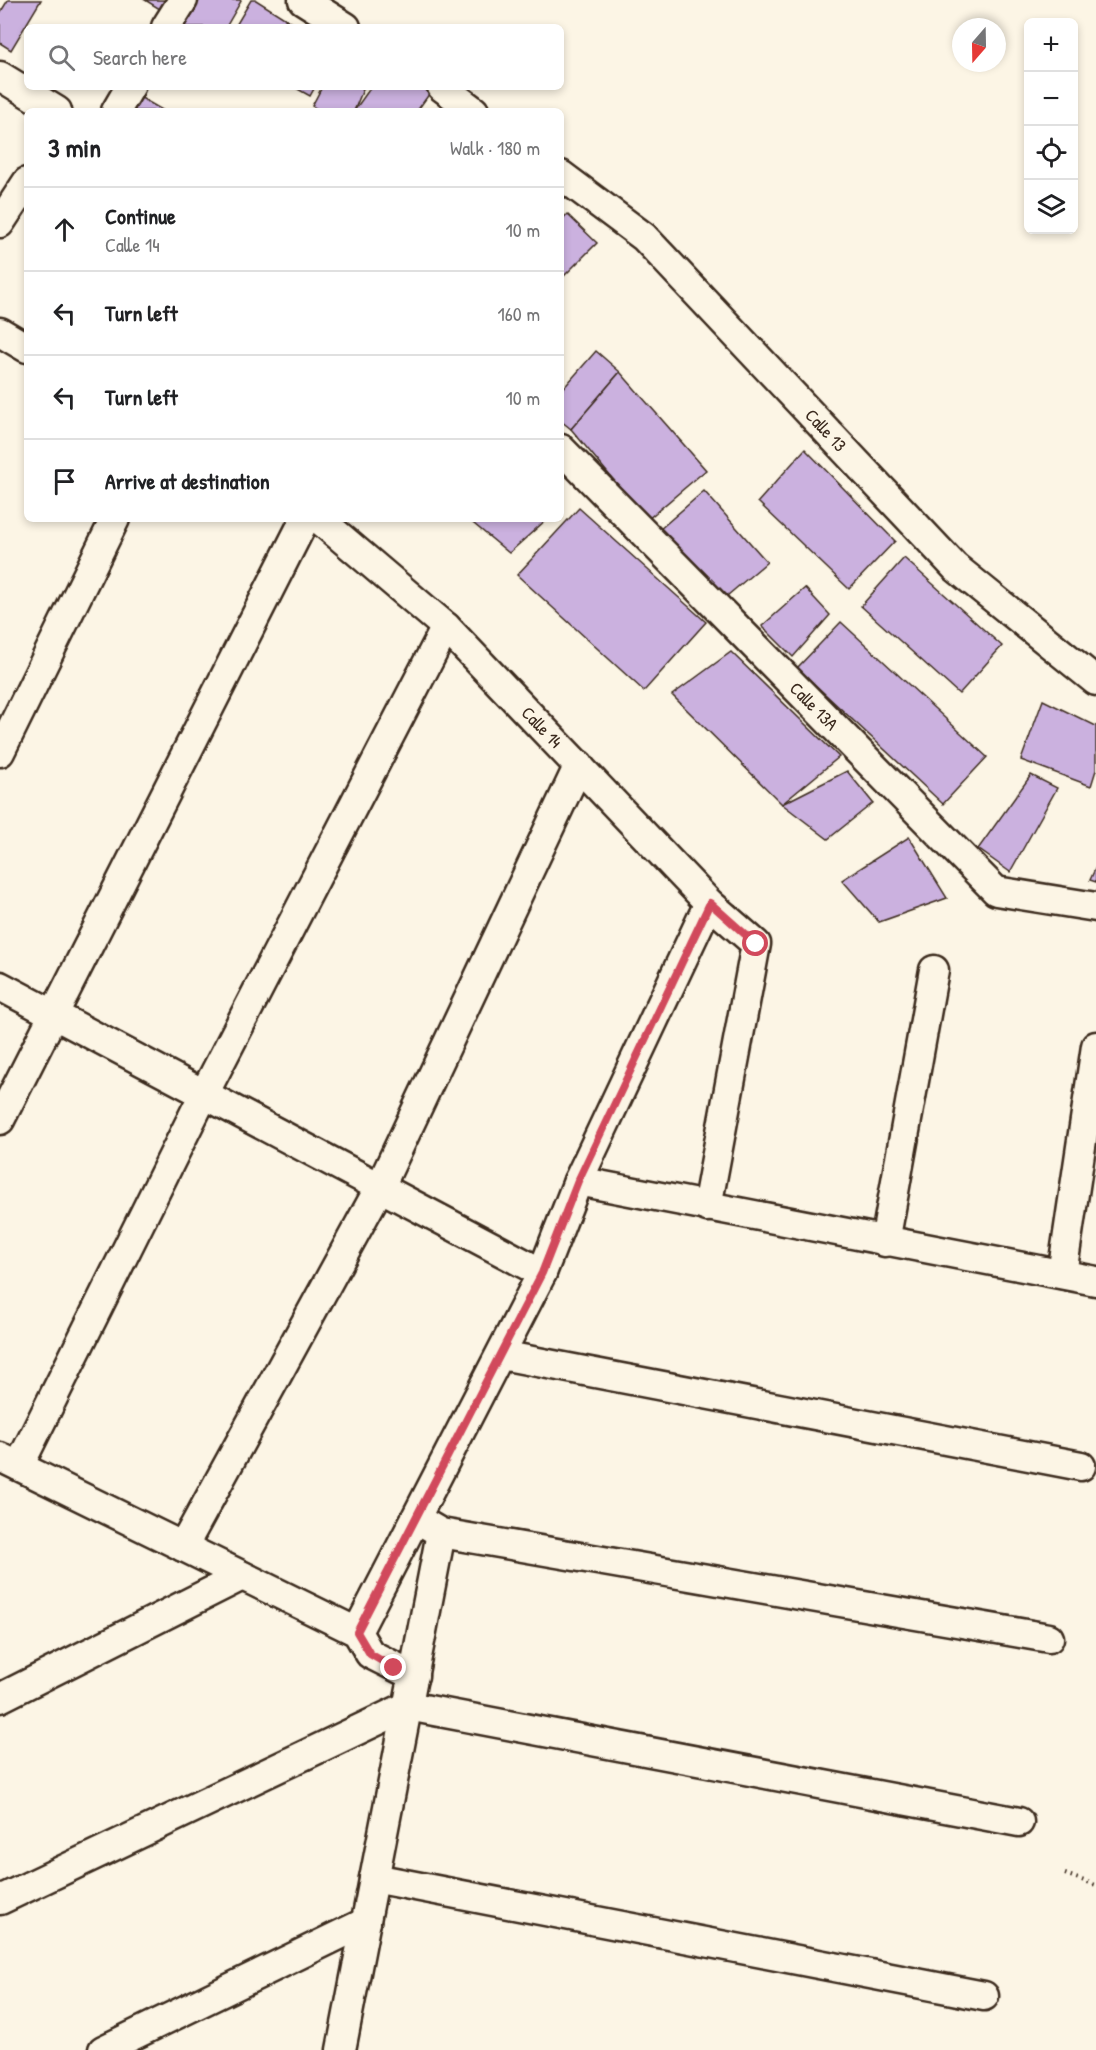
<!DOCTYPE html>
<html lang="en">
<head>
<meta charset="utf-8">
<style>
  :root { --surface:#fff; --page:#f6f6f6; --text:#202124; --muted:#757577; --line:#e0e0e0 }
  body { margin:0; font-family:"Patrick Hand",sans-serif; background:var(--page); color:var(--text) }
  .controls { position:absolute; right:18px; top:18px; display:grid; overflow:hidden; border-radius:9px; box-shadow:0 3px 9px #0003 }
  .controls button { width:54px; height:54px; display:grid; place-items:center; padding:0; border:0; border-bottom:2px solid var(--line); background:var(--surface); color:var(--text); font:30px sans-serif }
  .compass { position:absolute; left:952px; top:18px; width:54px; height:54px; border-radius:50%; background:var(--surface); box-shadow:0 3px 9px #0003; rotate:200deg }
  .stop { position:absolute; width:18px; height:18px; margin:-14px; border:4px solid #d1495b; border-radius:50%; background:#fff }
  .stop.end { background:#d1495b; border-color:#fff; box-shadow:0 2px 6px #0008 }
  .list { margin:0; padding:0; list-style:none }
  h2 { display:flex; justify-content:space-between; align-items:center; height:78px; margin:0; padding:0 24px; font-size:26px }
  h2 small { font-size:20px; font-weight:400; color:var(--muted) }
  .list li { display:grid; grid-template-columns:39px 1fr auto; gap:18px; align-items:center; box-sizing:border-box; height:84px; padding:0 24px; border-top:2px solid var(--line) }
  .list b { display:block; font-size:22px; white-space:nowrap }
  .list p { margin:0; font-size:20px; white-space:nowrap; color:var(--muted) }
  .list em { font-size:20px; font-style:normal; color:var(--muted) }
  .icon { flex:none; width:33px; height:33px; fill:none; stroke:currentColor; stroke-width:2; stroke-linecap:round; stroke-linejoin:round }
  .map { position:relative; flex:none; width:1096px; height:2050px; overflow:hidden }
  .search { position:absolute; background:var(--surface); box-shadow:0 3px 9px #0003; left:24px; top:24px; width:540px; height:66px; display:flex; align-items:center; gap:15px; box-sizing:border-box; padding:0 21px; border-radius:9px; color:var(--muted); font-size:22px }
  .panel { position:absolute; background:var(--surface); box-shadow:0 3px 9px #0003; left:24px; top:108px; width:540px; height:414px; border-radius:9px }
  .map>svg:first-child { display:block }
  .building { fill:#cbb1df; stroke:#3b2a1e; stroke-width:1.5 }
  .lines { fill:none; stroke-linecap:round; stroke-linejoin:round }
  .street-casing { stroke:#3b2a1e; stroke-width:33 }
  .path { stroke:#3b2a1e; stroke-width:4; stroke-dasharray:1.5 4.5; stroke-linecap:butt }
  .street { stroke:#fcf5e5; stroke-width:28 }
  .route { stroke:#d1495b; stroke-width:8 }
  .labels { text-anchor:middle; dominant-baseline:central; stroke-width:5; stroke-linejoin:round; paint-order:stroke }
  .street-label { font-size:18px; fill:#3b2a1e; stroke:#fcf5e5 }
</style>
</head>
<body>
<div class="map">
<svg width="1096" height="2050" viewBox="0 0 1096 2050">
  <rect width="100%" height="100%" fill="#fcf5e5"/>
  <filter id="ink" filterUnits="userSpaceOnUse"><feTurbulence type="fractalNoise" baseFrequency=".0167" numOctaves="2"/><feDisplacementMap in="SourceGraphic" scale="12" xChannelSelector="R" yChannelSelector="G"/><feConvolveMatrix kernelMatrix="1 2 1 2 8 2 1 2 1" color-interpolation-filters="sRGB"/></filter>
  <g filter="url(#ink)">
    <!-- building -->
    <g class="building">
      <path d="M 8,0 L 41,0 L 11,50 L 0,43 L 0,13 Z"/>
      <path d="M 145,0 L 169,0 L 163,11 Z"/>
      <path d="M 190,0 L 240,0 L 241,1 L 226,27 L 176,27 Z"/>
      <path d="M 251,0 L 256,0 L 286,19 L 281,27 L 235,27 Z"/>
      <path d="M 286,19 L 299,27 L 281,27 Z"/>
      <path d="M 294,87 L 315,87 L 310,96 Z"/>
      <path d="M 322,87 L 364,87 L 354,111 L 320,111 L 312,106 Z"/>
      <path d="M 371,87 L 422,87 L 430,93 L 417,111 L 354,111 Z"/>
      <path d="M 138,96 L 164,111 L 130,111 Z"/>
      <path d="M 567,214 L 597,243 L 561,279 L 561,221 Z"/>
      <path d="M 596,351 L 620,372 L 571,429 L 561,421 L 561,391 Z"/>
      <path d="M 620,372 L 706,470 L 647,520 L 571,429 Z"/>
      <path d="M 805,449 L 895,541 L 849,589 L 758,502 Z"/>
      <path d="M 704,491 L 767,562 L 721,601 L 659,530 Z"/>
      <path d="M 579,508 L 706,622 L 644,691 L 517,575 Z"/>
      <path d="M 468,519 L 547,519 L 509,553 Z"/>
      <path d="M 904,558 L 1002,646 L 959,694 L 861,606 Z"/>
      <path d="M 805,588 L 830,615 L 793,657 L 762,626 Z"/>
      <path d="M 841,622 L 987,757 L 943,804 L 797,668 Z"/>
      <path d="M 731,652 L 839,757 L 782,804 L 672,695 Z"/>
      <path d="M 1043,700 L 1096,726 L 1096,770 L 1091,786 L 1021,760 Z"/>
      <path d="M 847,771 L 873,803 L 828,839 L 782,804 Z"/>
      <path d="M 1031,775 L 1057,788 L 1010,872 L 978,849 Z"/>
      <path d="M 909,837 L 947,898 L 879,922 L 842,880 Z"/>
      <path d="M 1096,867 L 1096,882 L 1090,880 Z"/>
    </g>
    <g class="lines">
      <defs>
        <g id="street">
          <path d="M 303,0 L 346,27"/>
          <path d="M 166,27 L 183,0"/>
          <path d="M 0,76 L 57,111"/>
          <path d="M 442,87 L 474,111"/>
          <path d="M 116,111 L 130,87"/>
          <path d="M 561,175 L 644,237 L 955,567 L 1096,681"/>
          <path d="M 0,223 L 27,182"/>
          <path d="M 0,332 L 27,348"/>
          <path d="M 561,449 L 996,891 L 1096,907"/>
          <path d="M 319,519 L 446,627 L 709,903 L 756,944 L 707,1207"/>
          <path d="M 0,752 L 115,519"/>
          <path d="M 0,986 L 542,1273"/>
          <path d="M 0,1120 L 305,519"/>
          <path d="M 578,1181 L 1096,1281"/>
          <path d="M 885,1242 L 934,970"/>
          <path d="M 1062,1274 L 1096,1046"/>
          <path d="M 501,1355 L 1081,1466"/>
          <path d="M 0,1457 L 357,1632 L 370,1654 L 414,1676"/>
          <path d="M 19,1466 L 204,1094 L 446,627"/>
          <path d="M 417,1519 L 441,1533 L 1049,1638"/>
          <path d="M 183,1547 L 380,1187 L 579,765"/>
          <path d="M 357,1632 L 542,1273 L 578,1181 L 709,903"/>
          <path d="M 0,1698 L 242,1576"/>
          <path d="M 374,1878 L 984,1996"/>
          <path d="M 0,1900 L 408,1706 L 1019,1822"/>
          <path d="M 103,2050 L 366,1922"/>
          <path d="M 341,2050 L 441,1533"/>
        </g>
      </defs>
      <!-- street casing -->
      <use href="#street" class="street-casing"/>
      <!-- path -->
      <path class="path" d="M 1065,1874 L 1096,1885"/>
      <!-- street -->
      <use href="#street" class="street"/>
    </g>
  </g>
  <g class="lines" filter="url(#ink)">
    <!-- route -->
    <path class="route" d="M 394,1668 L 370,1654 L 357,1632 L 542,1273 L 578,1181 L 710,903 L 756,944"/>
  </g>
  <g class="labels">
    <!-- street labels -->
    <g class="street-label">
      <text transform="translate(826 430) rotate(47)">Calle 13</text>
      <text transform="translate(814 706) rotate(45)">Calle 13A</text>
      <text transform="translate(542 727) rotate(46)">Calle 14</text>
    </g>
  </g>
</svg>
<div class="controls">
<button>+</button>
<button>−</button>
<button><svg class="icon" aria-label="locate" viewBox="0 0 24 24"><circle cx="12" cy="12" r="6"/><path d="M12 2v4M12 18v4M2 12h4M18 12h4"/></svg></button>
<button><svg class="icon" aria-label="layers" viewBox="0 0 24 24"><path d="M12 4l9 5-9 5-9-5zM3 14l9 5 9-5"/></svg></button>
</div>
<svg class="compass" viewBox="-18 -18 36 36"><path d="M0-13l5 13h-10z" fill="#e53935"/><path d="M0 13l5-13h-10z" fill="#757577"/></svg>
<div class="stop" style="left:756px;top:944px"></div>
<div class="stop end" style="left:394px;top:1668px"></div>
<div class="search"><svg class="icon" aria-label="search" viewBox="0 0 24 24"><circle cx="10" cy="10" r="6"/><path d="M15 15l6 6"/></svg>Search here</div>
<section class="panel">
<h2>3 min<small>Walk · 180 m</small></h2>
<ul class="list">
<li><svg class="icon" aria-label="ahead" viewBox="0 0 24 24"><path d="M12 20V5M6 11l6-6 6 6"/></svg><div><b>Continue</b><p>Calle 14</p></div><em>10 m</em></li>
<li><svg class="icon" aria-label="left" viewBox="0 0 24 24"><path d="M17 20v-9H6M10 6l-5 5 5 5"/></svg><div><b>Turn left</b></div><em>160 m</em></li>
<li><svg class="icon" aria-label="left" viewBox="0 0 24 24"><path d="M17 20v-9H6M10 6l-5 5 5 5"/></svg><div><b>Turn left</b></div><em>10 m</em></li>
<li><svg class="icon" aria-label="arrive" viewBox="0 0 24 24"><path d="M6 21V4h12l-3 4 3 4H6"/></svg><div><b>Arrive at destination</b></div></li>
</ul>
</section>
</div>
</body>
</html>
